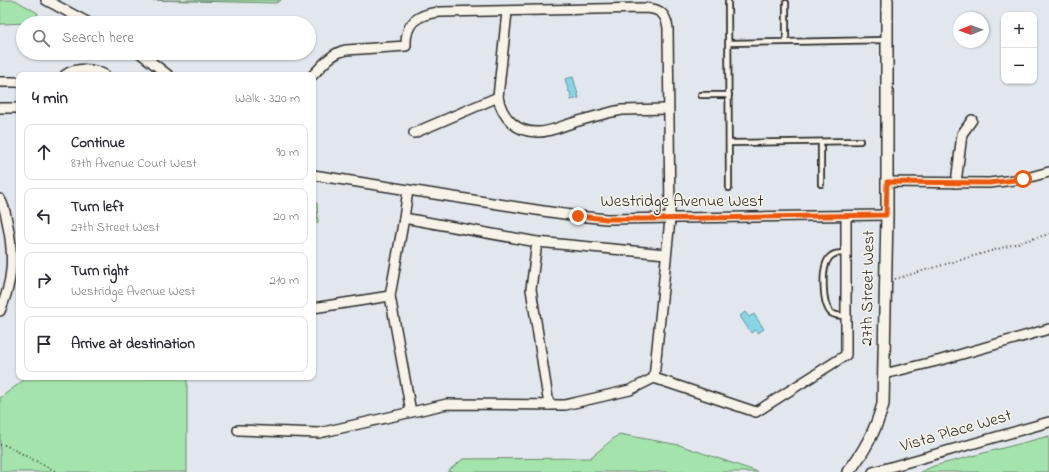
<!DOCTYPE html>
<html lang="en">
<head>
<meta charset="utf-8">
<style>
  :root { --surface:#fff; --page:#f7f7f7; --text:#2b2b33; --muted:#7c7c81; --line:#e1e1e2 }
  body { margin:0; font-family:"Indie Flower",sans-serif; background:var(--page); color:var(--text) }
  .controls { position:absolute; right:12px; top:12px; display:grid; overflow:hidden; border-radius:8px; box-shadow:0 1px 3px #0004 }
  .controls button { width:36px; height:36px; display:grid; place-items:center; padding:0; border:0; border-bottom:1px solid var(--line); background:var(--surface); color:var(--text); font:20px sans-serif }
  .compass { position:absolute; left:953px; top:12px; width:36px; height:36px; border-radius:50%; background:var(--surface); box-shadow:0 1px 3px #0004; rotate:269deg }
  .stop { position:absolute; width:12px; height:12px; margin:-9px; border:3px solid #ea580c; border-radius:50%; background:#fff }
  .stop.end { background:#ea580c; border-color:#fff; box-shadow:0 1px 4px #0008 }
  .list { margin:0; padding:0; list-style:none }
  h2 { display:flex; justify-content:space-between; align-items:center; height:52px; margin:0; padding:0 16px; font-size:17px }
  h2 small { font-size:13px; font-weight:400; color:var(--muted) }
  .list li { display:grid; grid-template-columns:26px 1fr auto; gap:12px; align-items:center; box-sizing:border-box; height:56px; margin:0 8px 8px; padding:0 8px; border:1px solid var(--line); border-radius:8px }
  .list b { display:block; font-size:15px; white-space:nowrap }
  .list p { margin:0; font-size:13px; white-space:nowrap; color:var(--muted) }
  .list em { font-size:13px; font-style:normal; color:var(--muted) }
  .icon { flex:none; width:22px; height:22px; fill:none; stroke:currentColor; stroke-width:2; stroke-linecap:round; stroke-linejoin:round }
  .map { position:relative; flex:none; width:1049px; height:472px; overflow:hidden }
  .search { position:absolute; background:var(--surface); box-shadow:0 1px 3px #0004; left:16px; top:16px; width:300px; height:44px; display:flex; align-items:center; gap:10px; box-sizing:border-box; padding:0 14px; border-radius:22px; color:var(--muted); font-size:15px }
  .panel { position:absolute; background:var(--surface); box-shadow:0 1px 3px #0004; left:16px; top:72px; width:300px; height:308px; border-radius:8px }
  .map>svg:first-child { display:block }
  .green { fill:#a4e4ac; stroke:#68886c }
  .water { fill:#88d5e6; stroke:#63919b }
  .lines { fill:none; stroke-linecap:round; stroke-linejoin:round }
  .service-casing { stroke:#2b2b2b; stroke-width:8 }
  .minor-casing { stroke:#2b2b2b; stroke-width:12 }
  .tertiary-casing { stroke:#2b2b2b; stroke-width:14 }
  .path { stroke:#2b2b2b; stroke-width:2; stroke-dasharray:1 3; stroke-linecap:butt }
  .service { stroke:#f7f3e8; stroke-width:4.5 }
  .minor { stroke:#f7f3e8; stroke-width:9 }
  .tertiary { stroke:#f7f3e8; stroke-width:11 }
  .route { stroke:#ea580c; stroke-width:5 }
  .labels { text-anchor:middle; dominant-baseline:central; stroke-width:3; stroke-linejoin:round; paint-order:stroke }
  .street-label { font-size:17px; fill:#2b2b2b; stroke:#f7f3e8 }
</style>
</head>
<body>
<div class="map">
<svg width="1049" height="472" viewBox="0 0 1049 472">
  <rect width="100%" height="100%" fill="#e2e7ed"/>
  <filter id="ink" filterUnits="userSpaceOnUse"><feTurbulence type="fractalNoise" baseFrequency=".025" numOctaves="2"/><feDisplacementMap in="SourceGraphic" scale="8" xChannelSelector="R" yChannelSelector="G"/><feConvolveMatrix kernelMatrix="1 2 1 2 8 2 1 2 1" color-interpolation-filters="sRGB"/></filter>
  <g filter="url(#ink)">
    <!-- green -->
    <g class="green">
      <path d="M 0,0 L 15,0 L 38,13 L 34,23 L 0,24 Z"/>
      <path d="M 148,0 L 281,0 L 276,3 Z"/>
      <path d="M 313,203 L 317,203 L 318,223 L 313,223 Z"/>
      <path d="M 28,377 L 187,377 L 187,472 L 0,472 L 0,398 Z"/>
      <path d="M 619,434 L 679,445 L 758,472 L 447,472 L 463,459 L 590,458 Z"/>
      <path d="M 1049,436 L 1049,472 L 920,472 L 934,466 Z"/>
    </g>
    <!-- water -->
    <g class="water">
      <path d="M 573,77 L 579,98 L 571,100 L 570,96 L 571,93 L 569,92 L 565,79 Z"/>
      <path d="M 745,312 L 749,317 L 754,314 L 764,329 L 758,333 L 755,330 L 751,333 L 740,316 Z"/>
    </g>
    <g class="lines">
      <defs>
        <g id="service">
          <path d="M 728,2 L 729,188"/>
          <path d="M 786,3 L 786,42"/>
          <path d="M 729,43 L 887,40"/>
          <path d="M 701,95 L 729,95"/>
          <path d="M 821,142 L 821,184"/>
          <path d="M 729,143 L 860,141"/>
          <path d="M 846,253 C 839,253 833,253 829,258 C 821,268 822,304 831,313 C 836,316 841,316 846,316"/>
        </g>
        <g id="minor">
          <path d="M 46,0 L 89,23"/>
          <path d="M 507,12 L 498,97 C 502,118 517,133 539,132 C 548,132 558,128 566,125 C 581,120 596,116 612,112 L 622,110 L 668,109"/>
          <path d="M 140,53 L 168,75"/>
          <path d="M 65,75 C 77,67 93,68 105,75"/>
          <path d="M 313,75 C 323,65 331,53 346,50 L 406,46 C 405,23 417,14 440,12 L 646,8 C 660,9 666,14 668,28 L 670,219 L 654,378"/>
          <path d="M 0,82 L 19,82"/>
          <path d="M 0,108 L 19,108"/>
          <path d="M 414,133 L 498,97"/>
          <path d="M 313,175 L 543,211 L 578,216 L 607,219 L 887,215"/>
          <path d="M 887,182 L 989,183 L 1023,179 L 1049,172"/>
          <path d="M 956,183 L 962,134 L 972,120"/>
          <path d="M 0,199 C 5,207 6,216 8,226 C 14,257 13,281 0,311"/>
          <path d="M 404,218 L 408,190"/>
          <path d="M 537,242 L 531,289 L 549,405"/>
          <path d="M 313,308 L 390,296"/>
          <path d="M 884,374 L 941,360 L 1049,329"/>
          <path d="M 411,412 L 390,296 L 404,218 L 537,242 L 666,254"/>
          <path d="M 238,430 L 319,433 L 447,404 L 565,405 L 630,390 L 654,378 L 756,412 L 846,355 L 846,216"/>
          <path d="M 873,472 L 1049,422"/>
        </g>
        <path id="tertiary" d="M 848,472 C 865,451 876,430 883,404 L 887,215 L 887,0"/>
      </defs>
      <!-- service casing -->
      <use href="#service" class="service-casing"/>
      <!-- minor casing -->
      <use href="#minor" class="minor-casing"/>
      <!-- tertiary casing -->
      <use href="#tertiary" class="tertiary-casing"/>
      <!-- path -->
      <g class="path">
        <path d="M 895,279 L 1049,234"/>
        <path d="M 0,445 L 5,445 L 57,472"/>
      </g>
      <!-- service -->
      <use href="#service" class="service"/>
      <!-- minor -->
      <use href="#minor" class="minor"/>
      <!-- tertiary -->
      <use href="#tertiary" class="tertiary"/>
    </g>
  </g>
  <g class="lines" filter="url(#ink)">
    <!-- route -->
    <path class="route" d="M 578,216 L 607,219 L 643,219 L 886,215 L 887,182 L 989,183 L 1023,179"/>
  </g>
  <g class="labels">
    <!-- street labels -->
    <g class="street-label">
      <text x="682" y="201">Westridge Avenue West</text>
      <text transform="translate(868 288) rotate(-89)">27th Street West</text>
      <text transform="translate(956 431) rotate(-16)">Vista Place West</text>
    </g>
  </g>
</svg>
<div class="controls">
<button>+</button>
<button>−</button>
</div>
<svg class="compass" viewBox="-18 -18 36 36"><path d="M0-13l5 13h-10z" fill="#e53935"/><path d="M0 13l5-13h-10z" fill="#7c7c81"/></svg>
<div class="stop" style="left:1023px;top:179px"></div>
<div class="stop end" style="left:578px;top:216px"></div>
<div class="search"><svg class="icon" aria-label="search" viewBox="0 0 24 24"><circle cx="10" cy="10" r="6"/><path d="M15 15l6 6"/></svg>Search here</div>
<section class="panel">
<h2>4 min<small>Walk · 320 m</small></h2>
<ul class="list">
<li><svg class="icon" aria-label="ahead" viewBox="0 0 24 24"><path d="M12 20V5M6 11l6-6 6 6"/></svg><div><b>Continue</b><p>87th Avenue Court West</p></div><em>90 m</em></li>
<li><svg class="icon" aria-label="left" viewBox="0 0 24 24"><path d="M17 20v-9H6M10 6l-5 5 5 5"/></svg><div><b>Turn left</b><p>27th Street West</p></div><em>20 m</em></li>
<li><svg class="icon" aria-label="right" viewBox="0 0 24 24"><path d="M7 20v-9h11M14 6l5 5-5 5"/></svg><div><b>Turn right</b><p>Westridge Avenue West</p></div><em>210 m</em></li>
<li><svg class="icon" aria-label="arrive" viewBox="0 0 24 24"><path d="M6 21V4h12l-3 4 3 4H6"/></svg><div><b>Arrive at destination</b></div></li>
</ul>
</section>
</div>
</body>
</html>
